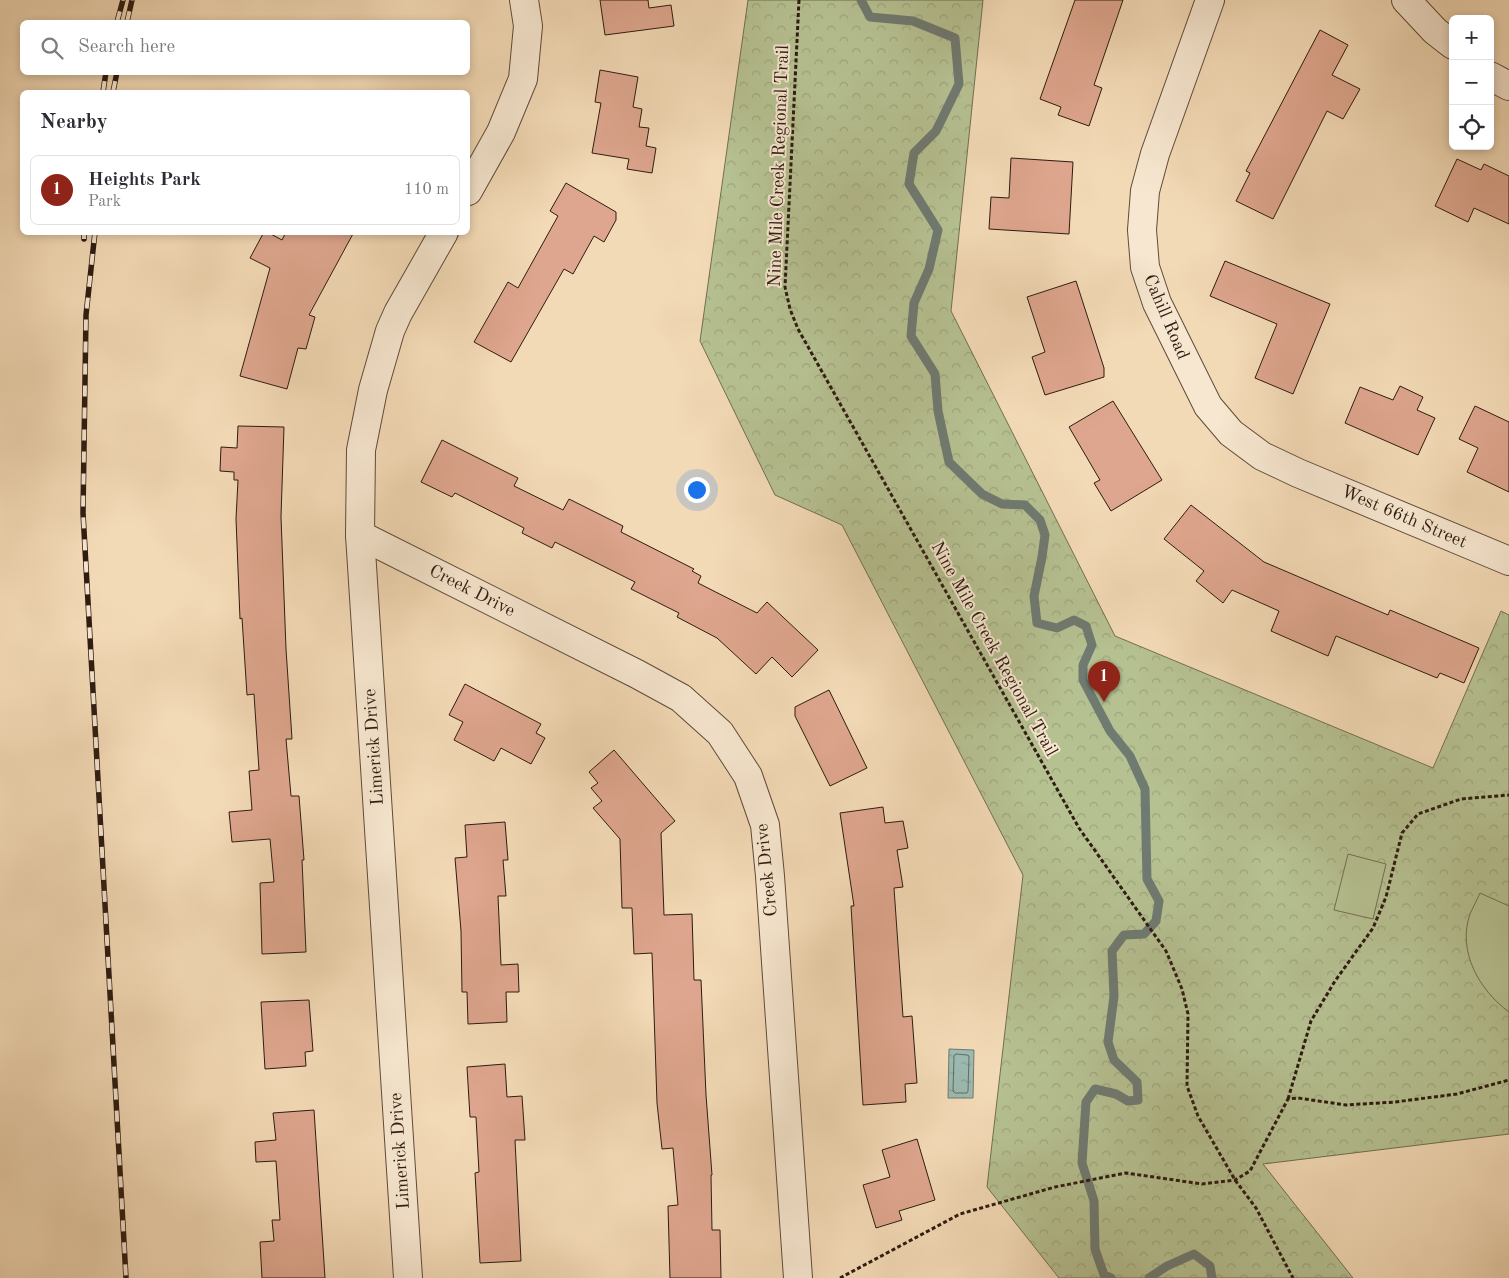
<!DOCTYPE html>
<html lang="en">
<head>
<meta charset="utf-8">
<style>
  :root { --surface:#fff; --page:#f7f7f7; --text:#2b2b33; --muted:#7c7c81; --line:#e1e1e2; --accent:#8f2418 }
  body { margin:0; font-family:"Old Standard TT",serif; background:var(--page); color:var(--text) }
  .controls { position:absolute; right:15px; top:15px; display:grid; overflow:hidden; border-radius:8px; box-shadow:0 2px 8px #0003 }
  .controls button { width:45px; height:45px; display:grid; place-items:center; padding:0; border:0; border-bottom:1px solid var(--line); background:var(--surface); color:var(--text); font:25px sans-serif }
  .you { position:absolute; left:696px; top:489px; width:18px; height:18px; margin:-12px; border:4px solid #fff; border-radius:50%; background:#1a73e8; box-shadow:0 0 0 8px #1a73e833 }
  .badge { display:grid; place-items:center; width:32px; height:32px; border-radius:50%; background:var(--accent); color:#fff; font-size:16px; font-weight:700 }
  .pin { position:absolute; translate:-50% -41px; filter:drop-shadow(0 1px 2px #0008) }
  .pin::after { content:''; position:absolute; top:26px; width:18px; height:15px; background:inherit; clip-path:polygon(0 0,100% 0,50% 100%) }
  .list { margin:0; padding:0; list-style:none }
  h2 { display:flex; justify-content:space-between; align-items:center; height:65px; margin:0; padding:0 20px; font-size:21px }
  h2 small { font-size:16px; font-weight:400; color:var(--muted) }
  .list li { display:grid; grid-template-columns:32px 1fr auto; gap:15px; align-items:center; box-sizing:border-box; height:70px; margin:0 10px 10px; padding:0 10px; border:1px solid var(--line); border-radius:8px }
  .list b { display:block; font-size:19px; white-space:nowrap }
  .list p { margin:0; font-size:16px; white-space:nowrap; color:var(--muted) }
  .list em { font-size:16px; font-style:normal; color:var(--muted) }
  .icon { flex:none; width:28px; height:28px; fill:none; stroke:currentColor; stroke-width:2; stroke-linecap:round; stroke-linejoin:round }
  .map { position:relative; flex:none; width:1509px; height:1278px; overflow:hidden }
  .search { position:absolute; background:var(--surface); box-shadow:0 2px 8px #0003; left:20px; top:20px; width:450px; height:55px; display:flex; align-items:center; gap:12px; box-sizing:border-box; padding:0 18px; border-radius:8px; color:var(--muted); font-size:19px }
  .panel { position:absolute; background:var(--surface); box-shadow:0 2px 8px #0003; left:20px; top:90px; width:450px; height:145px; border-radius:8px }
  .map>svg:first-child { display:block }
  .park { fill:url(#park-crowns); stroke:#726e52 }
  .pitch { fill:#b6c192; stroke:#726e52 }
  .water { fill:url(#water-ripples); stroke:#6f7a71 }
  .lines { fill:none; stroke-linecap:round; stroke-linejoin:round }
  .shore { stroke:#646a61; stroke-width:1 }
  .stream { stroke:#6f7a71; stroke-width:9 }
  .building { fill:#dea68e; stroke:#2e1b11 }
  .minor-casing { stroke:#5f4b3a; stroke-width:30 }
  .path { stroke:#2e1b11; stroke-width:3; stroke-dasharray:4 2.5; stroke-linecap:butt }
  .minor { stroke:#f7e7d0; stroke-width:28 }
  .rail-casing { stroke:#2e1b11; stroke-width:5.5 }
  .rail { stroke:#f7e7d0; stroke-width:4; stroke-dasharray:11; stroke-linecap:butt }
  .labels { text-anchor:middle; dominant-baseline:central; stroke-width:4; stroke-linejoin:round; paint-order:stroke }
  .street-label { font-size:18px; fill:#2e1b11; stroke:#f7e7d0 }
</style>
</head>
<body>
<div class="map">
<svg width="1509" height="1278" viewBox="0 0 1509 1278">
  <defs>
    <pattern id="park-crowns" width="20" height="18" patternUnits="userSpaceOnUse" patternTransform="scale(1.25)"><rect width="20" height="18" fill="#b6c192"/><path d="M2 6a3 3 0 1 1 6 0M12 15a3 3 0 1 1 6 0" fill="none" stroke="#9da57d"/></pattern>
    <pattern id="water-ripples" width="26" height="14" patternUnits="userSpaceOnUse" patternTransform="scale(1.25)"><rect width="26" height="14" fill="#9bbab1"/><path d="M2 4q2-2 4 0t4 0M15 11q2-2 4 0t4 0" fill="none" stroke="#869f97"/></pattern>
  </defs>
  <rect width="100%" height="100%" fill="#f3dab6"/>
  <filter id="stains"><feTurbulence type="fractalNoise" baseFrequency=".004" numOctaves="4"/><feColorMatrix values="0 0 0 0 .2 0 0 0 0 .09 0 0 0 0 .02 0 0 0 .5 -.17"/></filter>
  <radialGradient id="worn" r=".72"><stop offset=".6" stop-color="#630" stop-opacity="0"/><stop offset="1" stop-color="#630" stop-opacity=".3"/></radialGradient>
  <!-- park -->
  <path class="park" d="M 748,0 L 983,0 L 951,311 L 1115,636 L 1433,768 L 1501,611 L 1509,615 L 1509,1134 L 1263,1164 L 1353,1278 L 1059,1278 L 987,1187 L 1023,875 L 842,525 L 775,495 L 700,341 Z"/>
  <!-- pitch -->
  <g class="pitch">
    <path d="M 1348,854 L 1386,864 L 1373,919 L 1334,910 Z"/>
    <path d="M 1480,893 L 1509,906 L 1509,1012 C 1479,990 1457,951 1470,914 C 1473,907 1477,900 1480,893 Z"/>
  </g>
  <!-- water -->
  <path class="water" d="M 949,1049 L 974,1050 L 973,1098 L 948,1098 Z"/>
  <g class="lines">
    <!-- shore -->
    <path class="shore" d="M 956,1054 L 967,1055 L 969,1056 L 968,1091 L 967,1093 L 955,1093 L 953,1091 L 954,1057 Z"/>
    <!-- stream -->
    <g class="stream">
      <path d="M 861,0 L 870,17 L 913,21 L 955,38 L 959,84 L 936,131 L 914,153 L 909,184 L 938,230 L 929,269 L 914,303 L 911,336 L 935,374 L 938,411 L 949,462 L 982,494 L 1002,504 L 1025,505 L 1040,520 L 1045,535 L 1042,557 L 1034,596 L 1037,623 L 1057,628 L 1074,620 L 1086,626 L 1092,645 L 1083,665 L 1083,680 L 1110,731 L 1130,756 L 1145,789 L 1147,879 L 1159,901 L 1156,921 L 1144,934 L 1124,935 L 1112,951 L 1114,996 L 1108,1042 L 1114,1060 L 1137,1082 L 1138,1100 L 1128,1101 L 1116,1094 L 1095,1089 L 1086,1102 L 1082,1163 L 1094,1201 L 1095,1249 L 1104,1275 L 1111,1278"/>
      <path d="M 1149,1278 L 1167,1266 L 1194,1254 L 1210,1266 L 1212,1278"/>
    </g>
  </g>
  <!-- building -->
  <g class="building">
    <path d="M 600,0 L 648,0 L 649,8 L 671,5 L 674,26 L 605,35 Z"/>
    <path d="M 1075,0 L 1123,0 L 1094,85 L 1102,88 L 1089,126 L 1058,115 L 1061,107 L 1040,99 Z"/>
    <path d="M 1320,30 L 1348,45 L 1332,75 L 1360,89 L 1343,119 L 1327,111 L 1273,219 L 1236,201 L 1250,173 L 1246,171 Z"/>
    <path d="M 600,70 L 638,77 L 633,107 L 642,109 L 639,127 L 649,128 L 646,146 L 656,148 L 652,173 L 627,169 L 629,159 L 592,153 L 601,103 L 595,102 Z"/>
    <path d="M 1011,158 L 1073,162 L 1069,234 L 989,229 L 991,197 L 1009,198 Z"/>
    <path d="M 1457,159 L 1481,170 L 1484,164 L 1509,176 L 1509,224 L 1474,208 L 1468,222 L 1435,206 Z"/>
    <path d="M 566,183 L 616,212 L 616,220 L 604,242 L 594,236 L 573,274 L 564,269 L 511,362 L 474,342 L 508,282 L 518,288 L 558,216 L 550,211 Z"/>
    <path d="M 264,232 L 267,232 L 282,240 L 286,232 L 354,232 L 309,315 L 315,317 L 306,349 L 298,348 L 287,389 L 240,376 L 270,268 L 250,258 Z"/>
    <path d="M 1225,261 L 1330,304 L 1293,394 L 1255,378 L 1277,324 L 1210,296 Z"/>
    <path d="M 1076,281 L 1104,368 L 1104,377 L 1045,395 L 1032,357 L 1045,352 L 1027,297 Z"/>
    <path d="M 1400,386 L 1423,397 L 1417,410 L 1435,418 L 1418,455 L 1345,423 L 1360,387 L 1393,400 Z"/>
    <path d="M 1113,401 L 1162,480 L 1111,511 L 1094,483 L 1100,480 L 1069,427 Z"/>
    <path d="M 1475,406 L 1509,422 L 1509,492 L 1467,472 L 1478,448 L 1459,439 Z"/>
    <path d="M 238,426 L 284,427 L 281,517 L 286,649 L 292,739 L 286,739 L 291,796 L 299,796 L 304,860 L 302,860 L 306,952 L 262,954 L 260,883 L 274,882 L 270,839 L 232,842 L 229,812 L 252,810 L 249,771 L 259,770 L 254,694 L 247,695 L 242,618 L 240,619 L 236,519 L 238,480 L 234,480 L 234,472 L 220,471 L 221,447 L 237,448 Z"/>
    <path d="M 442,440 L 518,478 L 514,486 L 563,510 L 569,499 L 623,526 L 621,532 L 694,569 L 692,571 L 701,576 L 698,583 L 757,613 L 767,602 L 818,650 L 792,677 L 772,657 L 756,674 L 717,638 L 677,617 L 679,613 L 631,589 L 635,582 L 555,542 L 552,548 L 522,533 L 524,528 L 455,493 L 452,497 L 421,482 Z"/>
    <path d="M 1191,505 L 1264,562 L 1388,615 L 1390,610 L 1479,648 L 1464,683 L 1440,673 L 1437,678 L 1336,636 L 1328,656 L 1271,631 L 1279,611 L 1232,590 L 1223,603 L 1196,581 L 1204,571 L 1164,539 Z"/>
    <path d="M 465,684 L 541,724 L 536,733 L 545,738 L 531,764 L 501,748 L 494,761 L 454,740 L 463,722 L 449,715 Z"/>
    <path d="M 829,690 L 867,768 L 830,786 L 795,716 L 795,707 Z"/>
    <path d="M 614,750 L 675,821 L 661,833 L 664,915 L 692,914 L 694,980 L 701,980 L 706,1095 L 712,1175 L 711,1175 L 712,1230 L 720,1230 L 721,1278 L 670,1278 L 668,1206 L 678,1205 L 673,1148 L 662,1149 L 657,1103 L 652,953 L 634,954 L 632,908 L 622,908 L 620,839 L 593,808 L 602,801 L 591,788 L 598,783 L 589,772 Z"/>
    <path d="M 883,807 L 885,823 L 903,821 L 908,848 L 897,850 L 903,887 L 894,888 L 903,1017 L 912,1016 L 917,1083 L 905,1084 L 906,1102 L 863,1105 L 851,906 L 854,906 L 840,813 Z"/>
    <path d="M 505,822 L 508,860 L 503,860 L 506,896 L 498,896 L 501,965 L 518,964 L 519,992 L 506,992 L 507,1022 L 468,1024 L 467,992 L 462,992 L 461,931 L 455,858 L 467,857 L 465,825 Z"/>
    <path d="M 309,1000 L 313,1051 L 305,1052 L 306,1066 L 265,1069 L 261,1002 Z"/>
    <path d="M 505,1064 L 507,1097 L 522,1096 L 525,1140 L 515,1140 L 521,1261 L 480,1263 L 475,1173 L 479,1172 L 476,1117 L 470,1117 L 467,1067 Z"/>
    <path d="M 314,1110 L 325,1278 L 262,1278 L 260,1242 L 274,1241 L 272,1220 L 280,1220 L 276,1161 L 256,1162 L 255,1142 L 276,1140 L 273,1113 Z"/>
    <path d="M 917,1139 L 935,1200 L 899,1211 L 902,1220 L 876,1228 L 863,1185 L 890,1177 L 882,1150 Z"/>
  </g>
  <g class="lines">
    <defs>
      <g id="minor">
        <path d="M 1210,0 L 1155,154 L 1145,191 L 1142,230 L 1145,267 L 1157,303 L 1208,406 L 1231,433 L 1262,456 L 1298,473 L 1509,561"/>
        <path d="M 1406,0 L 1435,31 L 1453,45"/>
        <path d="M 1490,76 L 1509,86"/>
        <path d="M 468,191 L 501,132 L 523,79 L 528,26 L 524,0"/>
        <path d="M 360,535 L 637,674 L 681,698 L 720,733 L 748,776 L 765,825 L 770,876 L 798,1278"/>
        <path d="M 408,1278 L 360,535 L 361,450 L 373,390 L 390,331 L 398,313 L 444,232"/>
      </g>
    </defs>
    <!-- minor casing -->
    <use href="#minor" class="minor-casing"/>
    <!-- path -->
    <g class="path">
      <path d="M 799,0 L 785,287 L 790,309 L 798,329 L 1079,828 L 1166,951 L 1182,989 L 1188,1014 L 1187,1086 L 1198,1116 L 1235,1180 L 1256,1208 L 1293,1278"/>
      <path d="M 1288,1099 L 1311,1021 L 1335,981 L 1373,928 L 1386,897 L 1402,833 L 1418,814 L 1461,799 L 1509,795"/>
      <path d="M 840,1278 L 960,1214 L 1055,1187 L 1126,1173 L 1202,1184 L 1235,1180 L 1250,1171 L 1288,1099 L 1298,1098 L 1346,1105 L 1395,1102 L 1457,1094 L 1509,1080"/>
    </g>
    <!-- minor -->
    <use href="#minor" class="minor"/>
    <defs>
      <g id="rail">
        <path d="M 117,22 L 123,0"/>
        <path d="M 127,22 L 132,0"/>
        <path d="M 103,92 L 106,72"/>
        <path d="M 113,92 L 117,72"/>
        <path d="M 95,232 L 86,315 L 83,513 L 126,1278"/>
        <path d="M 84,239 L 84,232"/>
      </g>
    </defs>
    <!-- rail casing -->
    <use href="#rail" class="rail-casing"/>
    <!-- rail -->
    <use href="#rail" class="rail"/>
  </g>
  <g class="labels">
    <!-- street labels -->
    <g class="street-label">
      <text transform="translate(779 166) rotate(-88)">Nine Mile Creek Regional Trail</text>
      <text transform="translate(1166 317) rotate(67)">Cahill Road</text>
      <text transform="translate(1404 517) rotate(23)">West 66th Street</text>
      <text transform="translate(472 591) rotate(27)">Creek Drive</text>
      <text transform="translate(994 649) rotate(61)">Nine Mile Creek Regional Trail</text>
      <text transform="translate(374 747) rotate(-94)">Limerick Drive</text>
      <text transform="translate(767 870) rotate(-96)">Creek Drive</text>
      <text transform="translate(400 1151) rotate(-94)">Limerick Drive</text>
    </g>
  </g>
  <rect width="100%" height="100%" filter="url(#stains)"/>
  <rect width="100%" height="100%" fill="url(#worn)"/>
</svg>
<div class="controls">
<button>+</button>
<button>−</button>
<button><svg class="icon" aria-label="locate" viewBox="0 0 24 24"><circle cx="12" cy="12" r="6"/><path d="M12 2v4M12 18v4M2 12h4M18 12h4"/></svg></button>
</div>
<div class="you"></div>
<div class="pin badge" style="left:1104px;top:702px">1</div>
<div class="search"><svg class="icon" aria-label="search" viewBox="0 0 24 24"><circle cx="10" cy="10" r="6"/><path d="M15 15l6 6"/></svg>Search here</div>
<section class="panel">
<h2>Nearby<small></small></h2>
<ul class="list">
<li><span class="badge">1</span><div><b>Heights Park</b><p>Park</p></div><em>110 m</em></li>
</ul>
</section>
</div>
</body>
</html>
